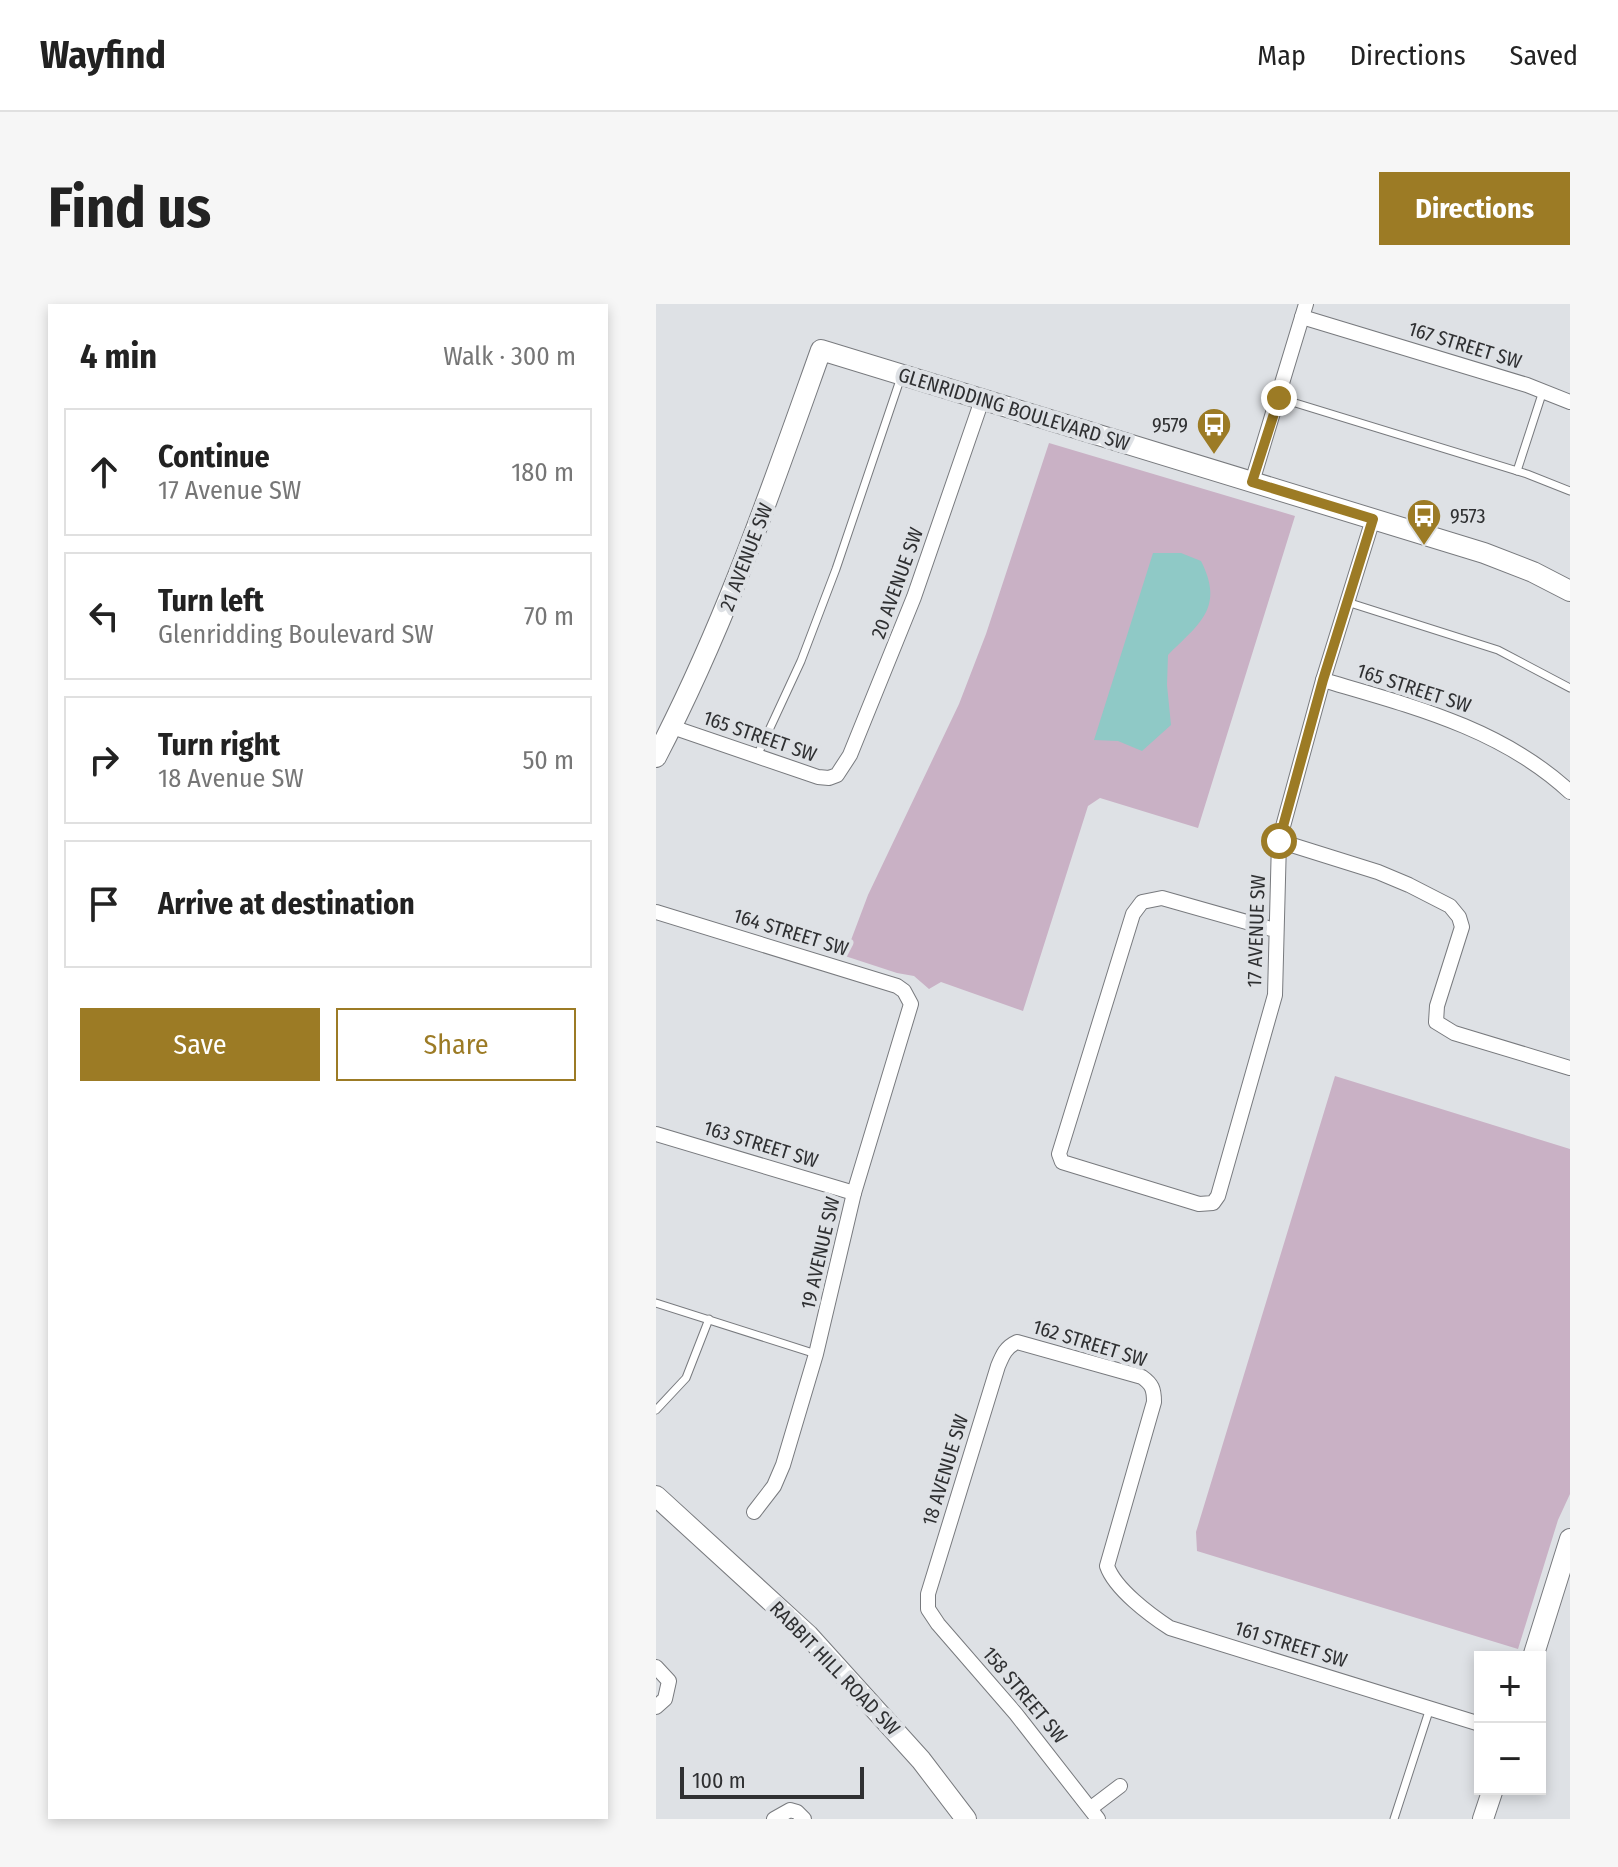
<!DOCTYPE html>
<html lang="en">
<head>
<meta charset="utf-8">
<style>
  :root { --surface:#fff; --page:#f6f6f6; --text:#222; --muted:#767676; --line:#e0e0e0; --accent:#9c7b25 }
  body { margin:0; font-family:"Fira Sans Condensed",sans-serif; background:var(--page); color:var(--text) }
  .controls { position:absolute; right:24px; bottom:24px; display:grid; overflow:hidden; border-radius:0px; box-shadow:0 4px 12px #0003 }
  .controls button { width:72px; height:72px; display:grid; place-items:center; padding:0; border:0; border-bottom:2px solid var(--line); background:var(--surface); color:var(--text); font:40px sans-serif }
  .scale { position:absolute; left:24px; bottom:20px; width:184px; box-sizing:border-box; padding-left:8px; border:4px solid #2f3032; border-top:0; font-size:22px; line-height:28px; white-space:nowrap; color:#2f3032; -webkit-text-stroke:6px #dee1e5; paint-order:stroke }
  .stop { position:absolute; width:24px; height:24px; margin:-18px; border:6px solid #9c7b25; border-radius:50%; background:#fff }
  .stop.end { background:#9c7b25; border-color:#fff; box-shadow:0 2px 8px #0008 }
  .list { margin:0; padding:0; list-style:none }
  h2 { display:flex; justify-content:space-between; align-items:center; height:104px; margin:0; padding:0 32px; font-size:34px }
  h2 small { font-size:26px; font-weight:400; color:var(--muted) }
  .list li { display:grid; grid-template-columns:52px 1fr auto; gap:24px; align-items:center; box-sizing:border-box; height:128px; margin:0 16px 16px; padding:0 16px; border:2px solid var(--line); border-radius:0px }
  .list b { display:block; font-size:30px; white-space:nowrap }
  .list p { margin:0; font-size:26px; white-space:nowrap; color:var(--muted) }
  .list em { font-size:26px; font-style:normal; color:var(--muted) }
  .actions { display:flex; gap:16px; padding:24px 32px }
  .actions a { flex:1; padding:18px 0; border:2px solid var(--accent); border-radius:0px; text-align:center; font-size:28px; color:var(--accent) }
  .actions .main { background:var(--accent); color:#fff }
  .icon { flex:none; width:44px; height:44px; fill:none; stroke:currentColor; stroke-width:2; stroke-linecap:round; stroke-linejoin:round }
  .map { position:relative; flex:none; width:914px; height:1515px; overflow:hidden; border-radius:0px }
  header { display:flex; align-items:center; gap:48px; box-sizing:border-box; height:112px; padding:0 40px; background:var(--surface); border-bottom:2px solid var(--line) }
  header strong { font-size:38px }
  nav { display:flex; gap:44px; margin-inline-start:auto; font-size:28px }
  .intro { display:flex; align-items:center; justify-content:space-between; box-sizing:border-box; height:192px; padding:0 48px }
  h1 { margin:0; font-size:56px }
  .button { padding:20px 36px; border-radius:0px; background:var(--accent); color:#fff; font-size:28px; font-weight:700 }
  main { display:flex; gap:48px; padding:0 48px }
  aside { flex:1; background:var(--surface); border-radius:0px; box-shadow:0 4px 12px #0003 }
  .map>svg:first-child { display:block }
  .green { fill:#c9b1c5 }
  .water { fill:#8fc9c6 }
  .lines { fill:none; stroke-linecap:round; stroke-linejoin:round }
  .lane-casing { stroke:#787a7e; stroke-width:9 }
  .street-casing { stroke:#787a7e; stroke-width:16 }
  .secondary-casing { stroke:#787a7e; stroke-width:22 }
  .lane { stroke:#fff; stroke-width:7 }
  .street { stroke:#fff; stroke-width:14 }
  .secondary { stroke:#fff; stroke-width:20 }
  .route { stroke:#9c7b25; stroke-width:10 }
  .labels { text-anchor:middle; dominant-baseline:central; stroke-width:8; stroke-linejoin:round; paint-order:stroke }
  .street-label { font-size:20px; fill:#2f3032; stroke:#dee1e5 }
  .poi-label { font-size:20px; fill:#2f3032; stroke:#dee1e5; text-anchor:end }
</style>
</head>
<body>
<header>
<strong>Wayfind</strong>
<nav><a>Map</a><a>Directions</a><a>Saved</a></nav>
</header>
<div class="intro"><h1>Find us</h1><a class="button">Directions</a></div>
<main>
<aside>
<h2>4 min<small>Walk · 300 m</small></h2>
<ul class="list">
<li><svg class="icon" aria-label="ahead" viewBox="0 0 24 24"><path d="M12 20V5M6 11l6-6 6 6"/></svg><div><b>Continue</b><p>17 Avenue SW</p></div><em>180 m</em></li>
<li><svg class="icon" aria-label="left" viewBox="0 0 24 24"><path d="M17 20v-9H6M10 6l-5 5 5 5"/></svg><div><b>Turn left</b><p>Glenridding Boulevard SW</p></div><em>70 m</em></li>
<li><svg class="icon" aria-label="right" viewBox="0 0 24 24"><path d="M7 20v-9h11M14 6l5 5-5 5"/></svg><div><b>Turn right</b><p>18 Avenue SW</p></div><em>50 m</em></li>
<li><svg class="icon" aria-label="arrive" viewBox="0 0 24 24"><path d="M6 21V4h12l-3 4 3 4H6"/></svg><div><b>Arrive at destination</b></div></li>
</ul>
<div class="actions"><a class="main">Save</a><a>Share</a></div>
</aside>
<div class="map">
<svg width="914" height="1515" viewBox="0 0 914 1515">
  <rect width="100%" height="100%" fill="#dee1e5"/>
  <!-- green -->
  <g class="green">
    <path d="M 393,139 L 639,212 L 542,524 L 444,494 L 432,502 L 367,707 L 285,678 L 273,685 L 258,672 L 241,669 L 189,652 L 212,591 L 303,400 L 330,330 Z"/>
    <path d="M 679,772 L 914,845 L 914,1190 L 902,1216 L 862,1345 L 541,1247 L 540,1228 Z"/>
  </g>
  <!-- water -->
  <path class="water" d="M 497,249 L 525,249 L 545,257 C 569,304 543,320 512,351 L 511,381 L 515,421 L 486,447 L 462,437 L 438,436 Z"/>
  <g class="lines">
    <defs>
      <g id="lane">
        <path d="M 623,94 L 871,170 L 914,187"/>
        <path d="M 861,167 L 887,87"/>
        <path d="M 691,298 L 842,346 L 914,384"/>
        <path d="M 101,452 L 145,357 L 180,265 L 245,73"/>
        <path d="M 0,999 L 160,1050"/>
        <path d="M 0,1106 L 30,1074 L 53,1015"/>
        <path d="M 738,1515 L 774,1404"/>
      </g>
      <g id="street">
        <path d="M 646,13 L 871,81 L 914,98"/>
        <path d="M 596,178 L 650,0"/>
        <path d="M 667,376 C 755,402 845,424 914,488"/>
        <path d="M 16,423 L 162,473 L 173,474 L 181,471 L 194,451 L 258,293 L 326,96"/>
        <path d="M 623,537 L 722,568 L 753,581 L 794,602 L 803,613 L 806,623 L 781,702 L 780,718 L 798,729 L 914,764"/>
        <path d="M 0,608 L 241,682 L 248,687 L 255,700 L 198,889 L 160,1050 L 127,1161 L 118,1182 L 98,1208"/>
        <path d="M 619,626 L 506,594 L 486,598 L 477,610 L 403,850 L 406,858 L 543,900 L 557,899 L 562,892 L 619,691 L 623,537 L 667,376 L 717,215"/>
        <path d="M 0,830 L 198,889"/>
        <path d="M 0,1363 L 13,1377 L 9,1395 L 0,1403"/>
        <path d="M 435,1504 L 464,1482"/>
        <path d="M 118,1515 L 134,1506 L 141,1508 L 148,1515"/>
        <path d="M 442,1515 L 360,1410 L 282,1320 L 272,1305 L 272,1290 L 342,1062 C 347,1050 350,1043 361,1038 L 486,1073 C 496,1080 498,1085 498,1098 L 451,1262 C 459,1285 494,1311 514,1324 L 824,1420"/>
      </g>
      <g id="secondary">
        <path d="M 0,453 C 69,321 115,186 165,46 L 828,249 L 877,268 L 914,287"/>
        <path d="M 0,1192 L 152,1331 L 265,1456 L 310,1515"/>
        <path d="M 877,1353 L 914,1235"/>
        <path d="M 827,1515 L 837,1485"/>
      </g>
    </defs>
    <!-- lane casing -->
    <use href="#lane" class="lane-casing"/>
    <!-- street casing -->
    <use href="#street" class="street-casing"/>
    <!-- secondary casing -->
    <use href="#secondary" class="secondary-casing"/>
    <!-- lane -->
    <use href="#lane" class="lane"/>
    <!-- street -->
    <use href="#street" class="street"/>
    <!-- secondary -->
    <use href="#secondary" class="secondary"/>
  </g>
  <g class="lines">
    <!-- route -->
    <path class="route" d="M 623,94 L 596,178 L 717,215 L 667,376 L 623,537"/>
  </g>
  <!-- icons -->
  <defs>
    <symbol id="bus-pin" viewBox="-11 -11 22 30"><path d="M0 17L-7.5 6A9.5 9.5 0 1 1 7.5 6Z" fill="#9c7b25" stroke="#dee1e5"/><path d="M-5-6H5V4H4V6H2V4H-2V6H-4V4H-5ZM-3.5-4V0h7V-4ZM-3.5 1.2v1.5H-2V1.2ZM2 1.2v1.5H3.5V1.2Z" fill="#fff"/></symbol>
  </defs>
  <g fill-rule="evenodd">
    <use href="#bus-pin" x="538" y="101" width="40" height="54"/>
    <use href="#bus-pin" x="748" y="192" width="40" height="54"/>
  </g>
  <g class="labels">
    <!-- street labels -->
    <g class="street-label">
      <text transform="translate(809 41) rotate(17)">167 STREET SW</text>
      <text transform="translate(358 105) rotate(17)">GLENRIDDING BOULEVARD SW</text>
      <text transform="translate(90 253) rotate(-69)">21 AVENUE SW</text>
      <text transform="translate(241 279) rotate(-70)">20 AVENUE SW</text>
      <text transform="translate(758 384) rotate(18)">165 STREET SW</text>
      <text transform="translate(104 432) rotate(19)">165 STREET SW</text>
      <text transform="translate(600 627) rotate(-88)">17 AVENUE SW</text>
      <text transform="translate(135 628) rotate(17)">164 STREET SW</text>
      <text transform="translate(105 840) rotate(17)">163 STREET SW</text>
      <text transform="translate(164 949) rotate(-77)">19 AVENUE SW</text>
      <text transform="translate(434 1039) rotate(17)">162 STREET SW</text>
      <text transform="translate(289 1166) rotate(-73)">18 AVENUE SW</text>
      <text transform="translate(635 1340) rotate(17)">161 STREET SW</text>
      <text transform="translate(179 1364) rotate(46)">RABBIT HILL ROAD SW</text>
      <text transform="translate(369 1391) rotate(50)">158 STREET SW</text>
    </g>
    <!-- poi labels -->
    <g class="poi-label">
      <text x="532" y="121">9579</text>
      <text x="794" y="212" text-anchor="start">9573</text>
    </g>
  </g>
</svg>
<div class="controls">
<button>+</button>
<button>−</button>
</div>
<div class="scale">100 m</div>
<div class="stop" style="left:623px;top:537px"></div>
<div class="stop end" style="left:623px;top:94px"></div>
</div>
</main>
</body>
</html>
